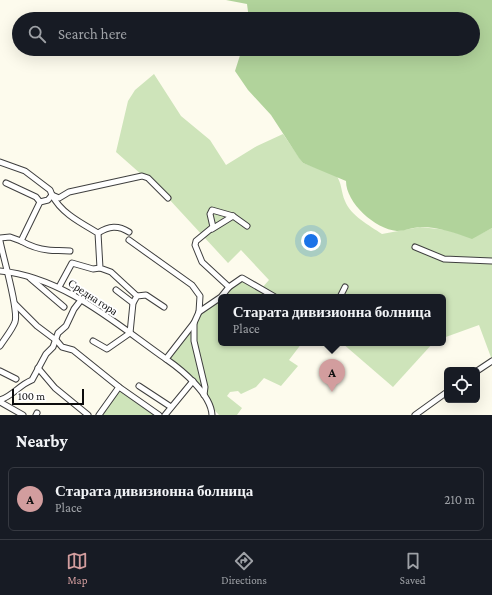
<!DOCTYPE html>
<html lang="en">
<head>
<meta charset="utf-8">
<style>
  :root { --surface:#171b24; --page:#20242c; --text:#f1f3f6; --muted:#9ea1a6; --line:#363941; --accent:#d29d9e }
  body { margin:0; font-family:"Crimson Pro",serif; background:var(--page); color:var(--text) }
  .controls { position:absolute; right:12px; bottom:12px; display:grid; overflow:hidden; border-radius:6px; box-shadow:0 4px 16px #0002 }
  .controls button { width:36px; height:36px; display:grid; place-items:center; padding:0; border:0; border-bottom:1px solid var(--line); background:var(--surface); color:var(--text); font:20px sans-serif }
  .scale { position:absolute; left:12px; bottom:10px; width:72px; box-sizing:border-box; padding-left:4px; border:2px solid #0c0c0c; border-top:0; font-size:11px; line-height:14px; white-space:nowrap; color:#0c0c0c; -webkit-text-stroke:3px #fff; paint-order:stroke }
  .you { position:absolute; left:311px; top:241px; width:14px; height:14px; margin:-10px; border:3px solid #fff; border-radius:50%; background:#1a73e8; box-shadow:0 0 0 6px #1a73e833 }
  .badge { display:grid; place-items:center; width:26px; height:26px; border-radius:50%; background:var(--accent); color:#111; font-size:13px; font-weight:700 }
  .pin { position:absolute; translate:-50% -33px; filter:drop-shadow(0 1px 2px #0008) }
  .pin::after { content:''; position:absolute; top:21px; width:14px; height:12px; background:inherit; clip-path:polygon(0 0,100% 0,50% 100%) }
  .popup { position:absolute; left:218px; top:294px; width:228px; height:52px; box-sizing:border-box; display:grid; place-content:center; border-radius:6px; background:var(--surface); filter:drop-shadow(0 1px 3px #0005); font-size:13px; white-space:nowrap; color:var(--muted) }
  .popup b { font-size:15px; color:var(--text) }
  .popup::after { content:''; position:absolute; left:50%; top:100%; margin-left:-8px; border:8px solid transparent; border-top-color:var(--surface) }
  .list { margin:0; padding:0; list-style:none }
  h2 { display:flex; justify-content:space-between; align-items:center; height:52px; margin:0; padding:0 16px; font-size:17px }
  h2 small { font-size:13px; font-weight:400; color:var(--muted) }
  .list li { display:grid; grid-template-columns:26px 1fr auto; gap:12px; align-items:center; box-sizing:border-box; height:64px; margin:0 8px 8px; padding:0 8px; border:1px solid var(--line); border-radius:6px }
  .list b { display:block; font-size:15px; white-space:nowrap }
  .list p { margin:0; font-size:13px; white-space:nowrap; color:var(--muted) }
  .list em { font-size:13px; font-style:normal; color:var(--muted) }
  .icon { flex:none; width:22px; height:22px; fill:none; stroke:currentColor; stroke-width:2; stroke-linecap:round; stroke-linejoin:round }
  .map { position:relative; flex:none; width:492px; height:415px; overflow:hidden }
  .search { position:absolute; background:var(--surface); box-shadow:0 4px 16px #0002; left:12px; right:12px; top:12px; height:44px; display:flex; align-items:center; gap:10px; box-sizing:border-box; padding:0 14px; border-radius:22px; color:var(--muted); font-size:15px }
  .sheet { height:124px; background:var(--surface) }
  nav { display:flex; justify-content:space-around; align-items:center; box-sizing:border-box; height:56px; border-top:1px solid var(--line); background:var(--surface); font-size:11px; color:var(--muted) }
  nav a { display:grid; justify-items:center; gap:2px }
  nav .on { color:var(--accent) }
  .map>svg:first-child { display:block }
  .green { fill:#cee4ba }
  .forest { fill:#b1d39b }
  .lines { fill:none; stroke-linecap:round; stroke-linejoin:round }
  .minor-casing { stroke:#3f3f3f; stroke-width:7 }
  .minor { stroke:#fff; stroke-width:5 }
  .labels { text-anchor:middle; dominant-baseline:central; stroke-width:4; stroke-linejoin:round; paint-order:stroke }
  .street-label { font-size:11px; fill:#0c0c0c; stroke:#fff }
</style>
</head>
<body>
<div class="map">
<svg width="492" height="415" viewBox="0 0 492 415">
  <rect width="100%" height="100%" fill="#fdfbed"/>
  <!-- green -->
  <g class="green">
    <path d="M 154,74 L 181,116 L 210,140 L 226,165 L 257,146 L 283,134 L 303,163 L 336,175 C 342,183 341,192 345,201 C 350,215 370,226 382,234 L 420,227 L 447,230 L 472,238 L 492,228 L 492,360 L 479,325 L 443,338 L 443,297 L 221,297 L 221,343 L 302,343 L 289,360 L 298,366 L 281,386 L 264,378 L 256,387 L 241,394 L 238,391 L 230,392 L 227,396 L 242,408 L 237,415 L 219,415 L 207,402 L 204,395 L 166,359 L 199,312 L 242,278 L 261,289 L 269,280 L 241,250 L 228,263 L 168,198 L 116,152 L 128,101 L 135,90 Z"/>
    <path d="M 342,343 L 433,343 L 393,387 Z"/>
    <path d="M 119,387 L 159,415 L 99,415 Z"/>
  </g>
  <!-- forest -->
  <path class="forest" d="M 226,0 L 492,0 L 492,228 L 472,239 C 455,233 439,227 421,227 C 413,227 405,231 397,231 C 375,229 346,203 346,181 L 303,163 L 299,158 L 271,115 L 248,90 L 235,71 L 242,49 L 473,49 L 473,19 L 249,19 L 247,4 Z"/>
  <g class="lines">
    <defs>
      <g id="minor">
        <path d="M 0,162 L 25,171 L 50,190 L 52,195 L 48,200 L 40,202 L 21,241 L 10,237 L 0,238"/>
        <path d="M 6,183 L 36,197 L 40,202"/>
        <path d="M 52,195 C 61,213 81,223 98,233 L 100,268 L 111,272 L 137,296"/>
        <path d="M 52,195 L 59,198 L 69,192 L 142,176 L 148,178 L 168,198"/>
        <path d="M 212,229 L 233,216"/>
        <path d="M 98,233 C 109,226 118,225 129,232"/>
        <path d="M 129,240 L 192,285 L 200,296 L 199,312 L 194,323 L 166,359 C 182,370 211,394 212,415"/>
        <path d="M 0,241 C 3,257 19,310 15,322 C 12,330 5,338 0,346"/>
        <path d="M 21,241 C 30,246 38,249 48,250 C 55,251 62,250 70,251"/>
        <path d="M 415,247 L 444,259 L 492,261"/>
        <path d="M 0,271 C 64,277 116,324 166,359"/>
        <path d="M 30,278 L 64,307"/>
        <path d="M 59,287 L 72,263 L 93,269 L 100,268"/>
        <path d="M 229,287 L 202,262 L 195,245 L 196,241 L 213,227 L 210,214 L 212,210 L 233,216 L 247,226"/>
        <path d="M 116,290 L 133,303"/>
        <path d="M 340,297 L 345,287"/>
        <path d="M 15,304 L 37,326 L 57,341 L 62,347 L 73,350 L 119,387"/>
        <path d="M 199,312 L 221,297 L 229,287 L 242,278 L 275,297"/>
        <path d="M 194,323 L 194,341 L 205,387 L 204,395"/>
        <path d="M 93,341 L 107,349 L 130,333 L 133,303 L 137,296 L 146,295 L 164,307"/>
        <path d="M 38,368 L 55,388 L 88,415"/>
        <path d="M 0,371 L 16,379"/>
        <path d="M 477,371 L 492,361"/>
        <path d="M 139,386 L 171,407"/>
        <path d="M 0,400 C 13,396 19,385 32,380 L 46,354 L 53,347 L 58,333 L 66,326 L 74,309 L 81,300"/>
        <path d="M 0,402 L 23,415"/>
        <path d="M 36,415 L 37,413"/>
        <path d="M 99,415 L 119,387 L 159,415"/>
        <path d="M 165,415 L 193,381"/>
        <path d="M 415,415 L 447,392"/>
      </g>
    </defs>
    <!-- minor casing -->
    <use href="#minor" class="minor-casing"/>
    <!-- minor -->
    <use href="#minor" class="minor"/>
  </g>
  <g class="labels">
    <!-- street labels -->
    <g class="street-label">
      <text transform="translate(93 297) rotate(33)">Средна гора</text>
    </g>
  </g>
</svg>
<div class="controls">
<button><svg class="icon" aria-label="locate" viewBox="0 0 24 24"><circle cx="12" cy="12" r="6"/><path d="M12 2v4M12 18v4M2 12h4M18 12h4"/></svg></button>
</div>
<div class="scale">100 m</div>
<div class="you"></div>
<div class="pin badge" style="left:332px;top:392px">A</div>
<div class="popup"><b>Старата дивизионна болница</b>Place</div>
<div class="search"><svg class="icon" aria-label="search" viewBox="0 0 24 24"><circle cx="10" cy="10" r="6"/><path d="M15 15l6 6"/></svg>Search here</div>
</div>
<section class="sheet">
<h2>Nearby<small></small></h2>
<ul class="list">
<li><span class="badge">A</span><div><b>Старата дивизионна болница</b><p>Place</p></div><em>210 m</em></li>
</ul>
</section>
<nav>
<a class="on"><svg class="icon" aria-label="map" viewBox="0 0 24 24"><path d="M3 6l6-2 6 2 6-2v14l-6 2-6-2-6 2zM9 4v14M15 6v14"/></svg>Map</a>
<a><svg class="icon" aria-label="directions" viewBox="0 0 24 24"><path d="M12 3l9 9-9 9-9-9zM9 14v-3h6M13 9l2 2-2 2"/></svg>Directions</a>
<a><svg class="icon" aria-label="saved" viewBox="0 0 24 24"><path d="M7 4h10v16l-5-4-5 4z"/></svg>Saved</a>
</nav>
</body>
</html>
